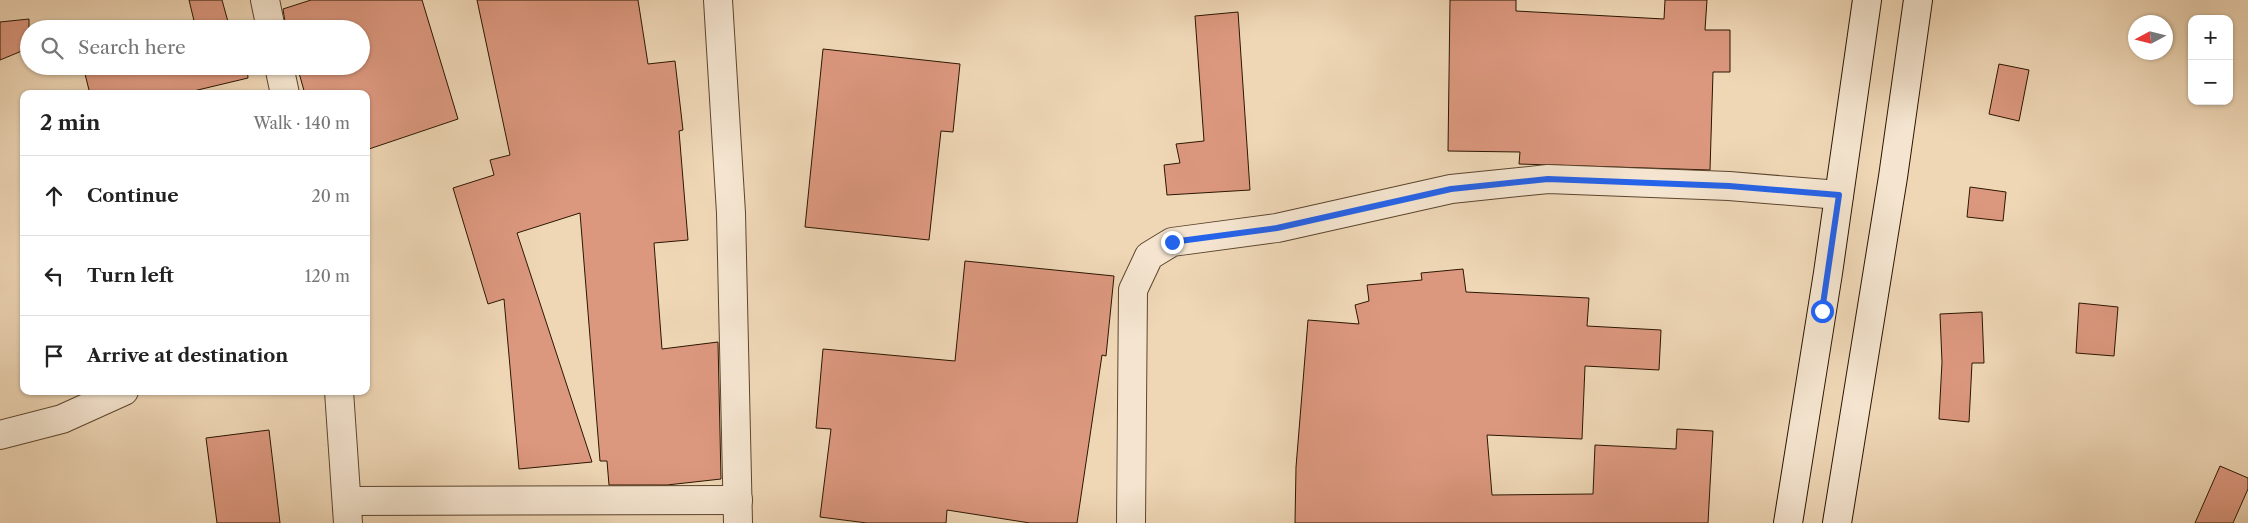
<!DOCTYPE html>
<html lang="en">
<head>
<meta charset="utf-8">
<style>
  :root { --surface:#fff; --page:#f6f6f6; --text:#222; --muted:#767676; --line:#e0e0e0 }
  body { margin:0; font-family:"Libre Caslon Text",serif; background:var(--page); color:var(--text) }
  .controls { position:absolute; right:15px; top:15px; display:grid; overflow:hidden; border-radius:10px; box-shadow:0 1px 4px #0004 }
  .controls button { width:45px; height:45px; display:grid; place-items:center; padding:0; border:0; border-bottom:1px solid var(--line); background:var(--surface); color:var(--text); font:25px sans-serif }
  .compass { position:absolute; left:2128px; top:15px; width:45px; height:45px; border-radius:50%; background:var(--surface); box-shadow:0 1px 4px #0004; rotate:263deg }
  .stop { position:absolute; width:15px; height:15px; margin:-11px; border:4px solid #2563eb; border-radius:50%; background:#fff }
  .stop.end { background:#2563eb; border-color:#fff; box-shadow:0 1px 5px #0008 }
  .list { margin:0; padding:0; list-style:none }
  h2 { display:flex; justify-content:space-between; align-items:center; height:65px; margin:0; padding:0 20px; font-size:21px }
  h2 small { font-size:16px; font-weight:400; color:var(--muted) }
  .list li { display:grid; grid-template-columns:32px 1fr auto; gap:15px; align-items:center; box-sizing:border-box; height:80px; padding:0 20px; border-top:1px solid var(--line) }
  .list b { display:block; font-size:19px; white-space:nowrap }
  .list em { font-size:16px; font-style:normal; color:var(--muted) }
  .icon { flex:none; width:28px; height:28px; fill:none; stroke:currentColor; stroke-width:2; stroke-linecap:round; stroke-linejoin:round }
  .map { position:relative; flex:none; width:2248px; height:523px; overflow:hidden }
  .search { position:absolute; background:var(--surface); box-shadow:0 1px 4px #0004; left:20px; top:20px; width:350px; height:55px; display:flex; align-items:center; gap:12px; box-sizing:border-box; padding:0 18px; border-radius:28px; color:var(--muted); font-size:19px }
  .panel { position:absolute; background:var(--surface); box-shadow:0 1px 4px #0004; left:20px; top:90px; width:350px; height:305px; border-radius:10px }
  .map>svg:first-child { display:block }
  .building { fill:#dc987f; stroke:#2b1600 }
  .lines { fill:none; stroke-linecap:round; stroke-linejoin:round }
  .minor-casing { stroke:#5c462e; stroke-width:30 }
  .secondary-casing { stroke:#2b1600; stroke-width:30 }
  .minor { stroke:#f5e5d0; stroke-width:28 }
  .secondary { stroke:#f5e5d0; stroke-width:28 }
  .route { stroke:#2563eb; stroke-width:6 }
</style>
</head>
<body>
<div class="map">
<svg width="2248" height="523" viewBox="0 0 2248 523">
  <rect width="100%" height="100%" fill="#efd7b6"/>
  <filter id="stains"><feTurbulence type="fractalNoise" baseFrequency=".004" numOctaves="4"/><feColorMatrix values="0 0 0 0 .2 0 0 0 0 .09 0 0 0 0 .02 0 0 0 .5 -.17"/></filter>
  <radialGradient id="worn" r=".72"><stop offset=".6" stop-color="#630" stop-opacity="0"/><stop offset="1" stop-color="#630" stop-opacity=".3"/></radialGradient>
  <!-- building -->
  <g class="building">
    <path d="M 189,0 L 222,0 L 230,29 L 196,29 Z"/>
    <path d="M 311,0 L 422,0 L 458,119 L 366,150 L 366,94 L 305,94 L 297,66 L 361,66 L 361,29 L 286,29 L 283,9 Z"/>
    <path d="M 477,0 L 638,0 L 648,64 L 675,61 L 683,130 L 679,131 L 688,240 L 654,243 L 662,349 L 718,342 L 721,479 L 667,485 L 609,485 L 607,461 L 600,461 L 580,213 L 517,233 L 592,462 L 519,469 L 504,299 L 488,304 L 453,188 L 494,175 L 490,160 L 510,155 Z"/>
    <path d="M 1450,0 L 1516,0 L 1516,11 L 1664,19 L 1665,0 L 1707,0 L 1705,30 L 1730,30 L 1730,72 L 1713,72 L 1710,170 L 1519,164 L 1520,152 L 1448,151 Z"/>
    <path d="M 1238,12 L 1250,190 L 1167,195 L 1164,165 L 1180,163 L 1176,144 L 1204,141 L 1195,16 Z"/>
    <path d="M 29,19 L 29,48 L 0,60 L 0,22 Z"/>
    <path d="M 823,49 L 960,64 L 953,132 L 941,131 L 929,240 L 805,227 Z"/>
    <path d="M 1999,64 L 2029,70 L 2019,121 L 1989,114 Z"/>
    <path d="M 83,66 L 247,66 L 248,78 L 181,94 L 90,94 Z"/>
    <path d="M 1970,187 L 2006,192 L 2003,221 L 1967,217 Z"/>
    <path d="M 965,261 L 1114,276 L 1106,356 L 1102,355 L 1077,523 L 1030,523 L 947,510 L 946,523 L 867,523 L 820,517 L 831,429 L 816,428 L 823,349 L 955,361 Z"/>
    <path d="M 1463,269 L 1466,292 L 1589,298 L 1587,326 L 1661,330 L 1659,370 L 1585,366 L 1582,439 L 1487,435 L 1492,495 L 1593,494 L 1595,445 L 1676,449 L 1677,429 L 1713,431 L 1708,523 L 1295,523 L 1296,467 L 1308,320 L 1359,324 L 1355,305 L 1369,301 L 1367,285 L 1422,280 L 1421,273 Z"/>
    <path d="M 2079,303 L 2118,307 L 2114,356 L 2076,353 Z"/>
    <path d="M 1982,312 L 1984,363 L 1972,363 L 1969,422 L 1939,419 L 1942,362 L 1940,314 Z"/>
    <path d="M 269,430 L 280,523 L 217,523 L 206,438 Z"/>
    <path d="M 2220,466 L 2248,478 L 2248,489 L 2233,523 L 2195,523 Z"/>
  </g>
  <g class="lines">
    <defs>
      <g id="minor">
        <path d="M 265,0 L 271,29"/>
        <path d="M 718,0 L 731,213 L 738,523"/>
        <path d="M 279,66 L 285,94"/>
        <path d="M 339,391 L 348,523"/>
        <path d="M 0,435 L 62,419 L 124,391"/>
        <path d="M 347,501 L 738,500"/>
        <path d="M 1131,523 L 1133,290 L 1149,256 L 1172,242 L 1277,228 L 1451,189 L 1548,179 L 1729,186 L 1839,195"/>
      </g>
      <g id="secondary">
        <path d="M 1788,523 L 1828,273 L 1867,0"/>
        <path d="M 1837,523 L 1893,177 L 1918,0"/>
      </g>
    </defs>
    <!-- minor casing -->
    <use href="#minor" class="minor-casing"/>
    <!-- secondary casing -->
    <use href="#secondary" class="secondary-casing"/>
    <!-- minor -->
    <use href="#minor" class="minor"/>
    <!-- secondary -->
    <use href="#secondary" class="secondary"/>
  </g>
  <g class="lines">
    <!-- route -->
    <path class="route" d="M 1172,242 L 1277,228 L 1451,189 L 1548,179 L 1729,186 L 1839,195 L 1822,311"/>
  </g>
  <rect width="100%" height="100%" filter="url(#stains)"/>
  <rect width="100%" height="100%" fill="url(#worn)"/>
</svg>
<div class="controls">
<button>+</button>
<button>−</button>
</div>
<svg class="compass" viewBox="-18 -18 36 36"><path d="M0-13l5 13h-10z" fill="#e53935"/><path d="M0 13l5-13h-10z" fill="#767676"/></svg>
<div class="stop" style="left:1822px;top:311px"></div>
<div class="stop end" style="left:1172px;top:242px"></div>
<div class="search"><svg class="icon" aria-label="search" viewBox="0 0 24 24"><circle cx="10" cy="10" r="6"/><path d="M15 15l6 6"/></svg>Search here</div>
<section class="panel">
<h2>2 min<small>Walk · 140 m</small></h2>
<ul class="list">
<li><svg class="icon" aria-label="ahead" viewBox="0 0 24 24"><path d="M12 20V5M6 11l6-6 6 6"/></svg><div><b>Continue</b></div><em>20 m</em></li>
<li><svg class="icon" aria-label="left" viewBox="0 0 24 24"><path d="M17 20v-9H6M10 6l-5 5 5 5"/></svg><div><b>Turn left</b></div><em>120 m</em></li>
<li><svg class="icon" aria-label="arrive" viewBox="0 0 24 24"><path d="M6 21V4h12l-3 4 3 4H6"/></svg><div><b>Arrive at destination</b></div></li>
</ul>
</section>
</div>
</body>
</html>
